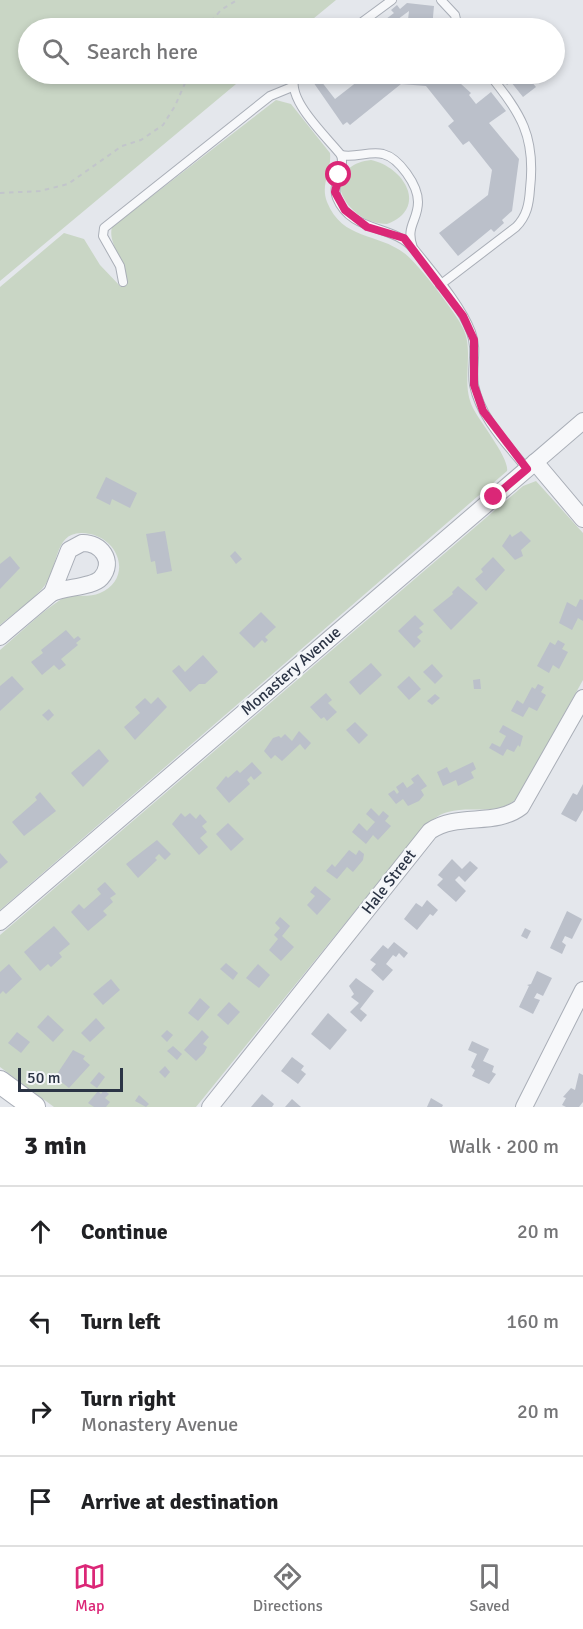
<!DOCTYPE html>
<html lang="en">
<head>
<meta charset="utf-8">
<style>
  :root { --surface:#fff; --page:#f2f2f2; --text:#202124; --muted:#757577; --line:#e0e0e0; --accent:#db2777 }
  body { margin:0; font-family:Signika,sans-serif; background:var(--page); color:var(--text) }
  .scale { position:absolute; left:18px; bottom:15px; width:105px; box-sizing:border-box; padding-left:6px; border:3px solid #2b3445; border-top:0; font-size:16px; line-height:21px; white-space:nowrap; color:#2b3445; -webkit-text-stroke:4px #f4f6f9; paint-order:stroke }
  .stop { position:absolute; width:18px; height:18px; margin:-14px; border:4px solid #db2777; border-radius:50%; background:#fff }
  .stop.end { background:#db2777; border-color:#fff; box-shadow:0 2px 6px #0008 }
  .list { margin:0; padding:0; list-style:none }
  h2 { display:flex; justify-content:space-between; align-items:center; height:78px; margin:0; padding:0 24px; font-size:26px }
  h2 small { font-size:20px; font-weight:400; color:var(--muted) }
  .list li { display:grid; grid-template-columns:39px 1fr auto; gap:18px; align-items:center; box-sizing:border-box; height:90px; padding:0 24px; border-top:2px solid var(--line) }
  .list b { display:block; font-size:22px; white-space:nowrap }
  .list p { margin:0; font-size:20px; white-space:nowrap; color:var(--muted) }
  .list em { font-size:20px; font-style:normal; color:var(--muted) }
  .icon { flex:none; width:33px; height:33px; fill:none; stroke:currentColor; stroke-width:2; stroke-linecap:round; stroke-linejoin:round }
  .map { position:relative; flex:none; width:583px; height:1107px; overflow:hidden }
  .search { position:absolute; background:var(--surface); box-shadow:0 3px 9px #0003; left:18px; right:18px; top:18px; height:66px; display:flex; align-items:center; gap:15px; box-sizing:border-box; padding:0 21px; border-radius:33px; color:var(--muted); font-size:22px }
  .sheet { height:438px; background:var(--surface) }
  nav { display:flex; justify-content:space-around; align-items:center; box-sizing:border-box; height:84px; border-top:2px solid var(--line); background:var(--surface); font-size:16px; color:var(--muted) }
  nav a { display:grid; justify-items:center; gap:3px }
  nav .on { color:var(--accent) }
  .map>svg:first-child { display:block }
  .green { fill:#c9d6c5 }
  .building { fill:#bbc0ca }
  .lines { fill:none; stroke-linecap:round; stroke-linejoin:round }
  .service-casing { stroke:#a9aeb7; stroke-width:10 }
  .minor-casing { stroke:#a9aeb7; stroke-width:18 }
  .secondary-casing { stroke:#a9aeb7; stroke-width:24 }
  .path { stroke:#c2c5cb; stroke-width:2; stroke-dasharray:4.5 4.5; stroke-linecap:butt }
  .service { stroke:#f7f8fa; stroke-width:8 }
  .minor { stroke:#f7f8fa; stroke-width:16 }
  .secondary { stroke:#fff; stroke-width:22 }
  .route { stroke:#db2777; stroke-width:8 }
  .labels { text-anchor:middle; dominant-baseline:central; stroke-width:5; stroke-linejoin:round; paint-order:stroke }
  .street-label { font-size:16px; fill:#2b3445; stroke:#f4f6f9 }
</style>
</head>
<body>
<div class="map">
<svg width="583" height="1107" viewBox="0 0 583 1107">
  <rect width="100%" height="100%" fill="#e4e7ec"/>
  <!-- green -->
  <g class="green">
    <path d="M 0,0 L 336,0 L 302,28 L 28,28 L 28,74 L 248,74 L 0,281 Z"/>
    <path d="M 276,100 L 291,104 L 330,153 C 332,170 320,184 327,202 C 342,240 378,233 404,253 C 417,262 456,313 463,328 C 475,353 460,382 473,408 C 480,422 510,459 507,471 L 0,910 L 0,650 C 20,633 39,614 60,600 C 71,592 88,599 100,593 C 131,580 122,541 90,534 C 51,526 61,569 42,589 C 30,602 14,613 0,625 L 0,287 L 64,233 L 84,239 L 100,265 L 121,287 L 126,284 C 128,262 107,245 112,227 Z"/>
    <path d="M 371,160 C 404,167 429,208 387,224 C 366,224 345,209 340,188 C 342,170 353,162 371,160 Z"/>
    <path d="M 536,481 L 583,533 L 583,680 L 517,798 C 498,817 472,805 448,812 C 439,814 431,821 424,826 L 196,1107 L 54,1107 L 0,1067 L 0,935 L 523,486 Z"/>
  </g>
  <!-- building -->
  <g class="building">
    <path d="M 407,3 L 434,6 L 432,28 L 407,28 L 409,11 L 386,28 L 374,28 L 394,13 L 391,10 L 397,5 L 400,9 Z"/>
    <path d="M 318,74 L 330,74 L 321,81 L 335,99 L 367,74 L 450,74 L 471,93 L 469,95 L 476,104 L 491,92 L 506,111 L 489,123 L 519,159 L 512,211 L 502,220 L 504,223 L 494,232 L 491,229 L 458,256 L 439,233 L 488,195 L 492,170 L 469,141 L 463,145 L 448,126 L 454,121 L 426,86 L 401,84 L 350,125 L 347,122 L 343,125 L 311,79 Z"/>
    <path d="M 498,74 L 525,74 L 536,87 L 523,97 L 511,82 L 507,85 Z"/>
    <path d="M 106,477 L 137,493 L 130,508 L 112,499 L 110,505 L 96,498 Z"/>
    <path d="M 165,531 L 172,571 L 157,574 L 155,561 L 151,562 L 146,534 Z"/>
    <path d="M 521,531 L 531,541 L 521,550 L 523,556 L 515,560 L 502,546 L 510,534 L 512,537 Z"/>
    <path d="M 235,551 L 242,559 L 236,564 L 230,556 Z"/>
    <path d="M 10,556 L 20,568 L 0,589 L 0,564 Z"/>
    <path d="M 493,557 L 505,570 L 486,591 L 475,579 L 483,572 L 481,569 Z"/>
    <path d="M 458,586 L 478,603 L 451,630 L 433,610 L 453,594 L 452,592 Z"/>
    <path d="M 580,599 L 583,600 L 583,621 L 578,618 L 572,630 L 559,623 L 567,602 L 576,607 Z"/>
    <path d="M 261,612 L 276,627 L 265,637 L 268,640 L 265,643 L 262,640 L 254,648 L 239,633 Z"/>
    <path d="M 415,615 L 424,624 L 419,628 L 423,632 L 417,637 L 421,641 L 414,648 L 398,631 Z"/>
    <path d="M 66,630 L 74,639 L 78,636 L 81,639 L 76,643 L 78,645 L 61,659 L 66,665 L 59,670 L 54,665 L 42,675 L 31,662 L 43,653 L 41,650 Z"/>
    <path d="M 558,640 L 565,644 L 562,649 L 568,652 L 559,669 L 553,665 L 549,673 L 537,666 L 550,642 L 555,645 Z"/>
    <path d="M 203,655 L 218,672 L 205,684 L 199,684 L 190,692 L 172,671 L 179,665 L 185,672 Z"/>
    <path d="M 371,663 L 382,675 L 360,695 L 349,682 Z"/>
    <path d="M 432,664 L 443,676 L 435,684 L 423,672 Z"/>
    <path d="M 12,676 L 24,689 L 0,711 L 0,686 Z"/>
    <path d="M 409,676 L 421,689 L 409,700 L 397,687 Z"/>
    <path d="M 480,679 L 481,689 L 474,689 L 473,680 Z"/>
    <path d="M 538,684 L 544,687 L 541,692 L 546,695 L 537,711 L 529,707 L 523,717 L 511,711 L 517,700 L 523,704 L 532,687 L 535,689 Z"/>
    <path d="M 326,693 L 332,700 L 328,703 L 337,712 L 327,721 L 324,717 L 321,719 L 310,707 Z"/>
    <path d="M 435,694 L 440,698 L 432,705 L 427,701 Z"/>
    <path d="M 158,697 L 167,707 L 135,740 L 124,727 L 140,713 L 135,707 L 145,698 L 151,704 Z"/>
    <path d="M 49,709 L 54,715 L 48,721 L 42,715 Z"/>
    <path d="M 355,722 L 368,735 L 359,744 L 346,730 Z"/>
    <path d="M 503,725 L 523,736 L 520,747 L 518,745 L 514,752 L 507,749 L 503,756 L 489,748 L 492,743 L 500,747 L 506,736 L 499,732 Z"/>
    <path d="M 299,731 L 311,743 L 305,750 L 300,744 L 282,761 L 275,755 L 271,759 L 264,751 L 273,738 L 279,736 L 281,738 L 285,734 L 292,741 Z"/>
    <path d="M 99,749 L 109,761 L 83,787 L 71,773 Z"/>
    <path d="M 252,762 L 262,773 L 254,780 L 251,776 L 247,780 L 250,784 L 229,803 L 216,788 L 226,776 L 228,778 L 237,770 L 240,773 Z"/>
    <path d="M 473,762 L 476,769 L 471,772 L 474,778 L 458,786 L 456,780 L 443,786 L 437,772 L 447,767 L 450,773 Z"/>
    <path d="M 418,774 L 427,786 L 421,790 L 424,795 L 419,801 L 408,806 L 403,799 L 396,804 L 388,794 L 394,790 L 397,794 L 399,792 L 396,787 L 403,782 L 407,788 L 414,783 L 411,779 Z"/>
    <path d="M 583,784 L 583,810 L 576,822 L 561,814 L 573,793 L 577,795 Z"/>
    <path d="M 40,792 L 56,811 L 24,836 L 12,822 L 37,800 L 35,797 Z"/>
    <path d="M 371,808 L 379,816 L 383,811 L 389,816 L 385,821 L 391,826 L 378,840 L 373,835 L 366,844 L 352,832 L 359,823 L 367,831 L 375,822 L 366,814 Z"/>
    <path d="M 181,813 L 185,817 L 190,813 L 196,819 L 200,814 L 207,822 L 202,826 L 207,832 L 200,838 L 208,847 L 199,855 L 172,824 Z"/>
    <path d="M 228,823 L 244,839 L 231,851 L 216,834 Z"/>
    <path d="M 157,840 L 171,854 L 165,860 L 159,854 L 155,858 L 157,860 L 138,878 L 126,864 Z"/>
    <path d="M 349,850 L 356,855 L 359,850 L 364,854 L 363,860 L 353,872 L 347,867 L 337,879 L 326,871 L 332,864 L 335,867 Z"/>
    <path d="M 0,853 L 8,862 L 0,869 Z"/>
    <path d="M 452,859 L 462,869 L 470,861 L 478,868 L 465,882 L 459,876 L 455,880 L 466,891 L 456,902 L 437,885 L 443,879 L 438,875 Z"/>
    <path d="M 105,882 L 116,894 L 110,898 L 113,902 L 103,911 L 107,915 L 88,931 L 71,912 L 79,904 L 84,909 L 101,894 L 97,889 Z"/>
    <path d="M 315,886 L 331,899 L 317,915 L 307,905 L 315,896 L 310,892 Z"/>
    <path d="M 427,900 L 438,910 L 433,916 L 430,914 L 417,930 L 404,919 L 416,903 L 422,907 Z"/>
    <path d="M 567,911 L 582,919 L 572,939 L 565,936 L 562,942 L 566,945 L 562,954 L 550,948 Z"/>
    <path d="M 280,917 L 290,926 L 282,936 L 294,947 L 281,961 L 269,950 L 278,939 L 274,935 L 280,928 L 275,923 Z"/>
    <path d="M 54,926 L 70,944 L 59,953 L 62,957 L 51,967 L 48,964 L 40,971 L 24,952 Z"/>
    <path d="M 525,928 L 531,931 L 527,939 L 521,936 Z"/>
    <path d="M 394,942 L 408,953 L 404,958 L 399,953 L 396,957 L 393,955 L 386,964 L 393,970 L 383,981 L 371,970 L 376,964 L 370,960 L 383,945 L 388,949 Z"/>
    <path d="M 226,963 L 238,973 L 233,980 L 220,969 Z"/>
    <path d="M 9,964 L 22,979 L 6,994 L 3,991 L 0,994 L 0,972 Z"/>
    <path d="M 258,964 L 270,975 L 259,988 L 246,978 Z"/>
    <path d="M 537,971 L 552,978 L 543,996 L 537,993 L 534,998 L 540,1000 L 533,1014 L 519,1007 L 529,986 L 527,985 L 531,984 Z"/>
    <path d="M 356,978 L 374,991 L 360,1009 L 367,1015 L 361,1022 L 350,1012 L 359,1003 L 351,997 L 354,994 L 349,986 Z"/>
    <path d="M 111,979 L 120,990 L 103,1005 L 93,994 Z"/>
    <path d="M 200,998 L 210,1007 L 198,1021 L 188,1013 Z"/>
    <path d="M 229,1002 L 240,1012 L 228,1025 L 217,1015 Z"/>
    <path d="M 328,1013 L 347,1030 L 330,1050 L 311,1034 Z"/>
    <path d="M 48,1015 L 64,1030 L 53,1042 L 37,1027 Z"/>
    <path d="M 96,1018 L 105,1028 L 90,1042 L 81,1033 Z"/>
    <path d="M 167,1030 L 173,1035 L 167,1042 L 161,1036 Z"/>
    <path d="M 202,1030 L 209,1037 L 203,1044 L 207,1047 L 204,1053 L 196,1061 L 184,1050 Z"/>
    <path d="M 17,1032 L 30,1042 L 21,1053 L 8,1043 Z"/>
    <path d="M 472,1041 L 489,1049 L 483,1061 L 494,1066 L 492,1072 L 496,1074 L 489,1084 L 472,1076 L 475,1070 L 471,1067 L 477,1054 L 468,1050 Z"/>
    <path d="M 173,1046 L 182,1054 L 177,1060 L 167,1051 Z"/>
    <path d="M 73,1050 L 85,1056 L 83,1059 L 90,1065 L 69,1088 L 55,1077 Z"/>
    <path d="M 292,1057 L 304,1066 L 301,1070 L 306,1074 L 298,1084 L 281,1071 Z"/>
    <path d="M 165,1066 L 170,1072 L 165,1078 L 159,1072 Z"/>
    <path d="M 99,1072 L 105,1077 L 97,1088 L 90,1083 Z"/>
    <path d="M 579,1073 L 583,1075 L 583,1102 L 579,1107 L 566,1107 L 562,1105 L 566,1098 L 563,1097 L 571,1088 L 575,1090 Z"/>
    <path d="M 104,1090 L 109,1094 L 105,1098 L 110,1102 L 106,1107 L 94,1107 L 88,1103 L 98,1091 L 101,1094 Z"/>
    <path d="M 262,1094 L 274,1104 L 272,1107 L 251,1107 Z"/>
    <path d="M 139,1095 L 149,1104 L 146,1107 L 135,1101 Z"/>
    <path d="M 431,1098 L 443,1105 L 442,1107 L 427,1107 Z"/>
    <path d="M 292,1099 L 301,1107 L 285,1107 Z"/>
  </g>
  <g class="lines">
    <defs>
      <g id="service">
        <path d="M 441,0 L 455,15 L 458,28"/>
        <path d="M 354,28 L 392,0"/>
        <path d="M 296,74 C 283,97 326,136 341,155"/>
        <path d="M 413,248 C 405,226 418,221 418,202 C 418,185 399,158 383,154 C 369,151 355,158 341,155 C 346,170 331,183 337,198 C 351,233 393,224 414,249 C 432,272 461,305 471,332 C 478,350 471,367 474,385 C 481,419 507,444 527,469"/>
        <path d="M 123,282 L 120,266 L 103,236 L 104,228 L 270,96 L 292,87"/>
        <path d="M 440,285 L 516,227 C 527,216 529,204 530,189 C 536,136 521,114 489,74"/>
      </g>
      <g id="minor">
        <path d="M 535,462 L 583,519"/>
        <path d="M 82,543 C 100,542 116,561 101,578 C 93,587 66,587 52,593 L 69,550 Z"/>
        <path d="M 0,637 L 52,593"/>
        <path d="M 0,922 L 583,421"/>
        <path d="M 210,1107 L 430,831 C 458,812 495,827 521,807 L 583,698"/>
        <path d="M 524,1107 L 583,990"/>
      </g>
      <path id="secondary" d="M 0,1082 L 34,1107"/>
    </defs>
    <!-- service casing -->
    <use href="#service" class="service-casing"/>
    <!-- minor casing -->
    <use href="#minor" class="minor-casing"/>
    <!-- secondary casing -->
    <use href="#secondary" class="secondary-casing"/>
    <!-- path -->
    <g class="path">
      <path d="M 205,28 L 221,10 L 237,0"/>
      <path d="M 0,193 L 40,191 L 68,184 L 122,146 L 141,140 L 163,125 L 175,106 L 189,74"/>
    </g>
    <!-- service -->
    <use href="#service" class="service"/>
    <!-- minor -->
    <use href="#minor" class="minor"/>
    <!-- secondary -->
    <use href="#secondary" class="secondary"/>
  </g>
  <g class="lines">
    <!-- route -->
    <path class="route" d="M 339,175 L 335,192 L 345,210 L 367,227 L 404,238 L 463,316 L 474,340 L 474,385 L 483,411 L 527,469 L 494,497"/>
  </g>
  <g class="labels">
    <!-- street labels -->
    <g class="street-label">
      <text transform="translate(291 671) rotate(-41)">Monastery Avenue</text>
      <text transform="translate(389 882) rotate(-52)">Hale Street</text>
    </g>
  </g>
</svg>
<div class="scale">50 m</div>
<div class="stop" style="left:339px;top:175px"></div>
<div class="stop end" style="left:494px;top:497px"></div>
<div class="search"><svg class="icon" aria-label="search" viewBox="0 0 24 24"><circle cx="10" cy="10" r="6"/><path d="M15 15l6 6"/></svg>Search here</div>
</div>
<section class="sheet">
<h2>3 min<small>Walk · 200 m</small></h2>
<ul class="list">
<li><svg class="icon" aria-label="ahead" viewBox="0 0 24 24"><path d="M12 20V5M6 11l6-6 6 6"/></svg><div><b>Continue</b></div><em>20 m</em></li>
<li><svg class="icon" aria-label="left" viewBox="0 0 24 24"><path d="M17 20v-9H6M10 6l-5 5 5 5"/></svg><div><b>Turn left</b></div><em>160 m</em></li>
<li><svg class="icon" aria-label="right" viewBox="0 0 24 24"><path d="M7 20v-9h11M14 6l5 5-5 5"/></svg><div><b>Turn right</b><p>Monastery Avenue</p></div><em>20 m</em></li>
<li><svg class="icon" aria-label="arrive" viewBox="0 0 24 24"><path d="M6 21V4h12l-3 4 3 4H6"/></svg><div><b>Arrive at destination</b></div></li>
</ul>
</section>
<nav>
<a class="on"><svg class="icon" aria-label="map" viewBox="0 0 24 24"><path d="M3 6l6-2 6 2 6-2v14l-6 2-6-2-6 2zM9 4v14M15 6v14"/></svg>Map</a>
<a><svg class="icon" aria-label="directions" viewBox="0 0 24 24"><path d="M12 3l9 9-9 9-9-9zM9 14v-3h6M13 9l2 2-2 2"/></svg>Directions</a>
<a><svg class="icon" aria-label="saved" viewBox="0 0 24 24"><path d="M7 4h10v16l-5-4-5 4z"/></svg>Saved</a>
</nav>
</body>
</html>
